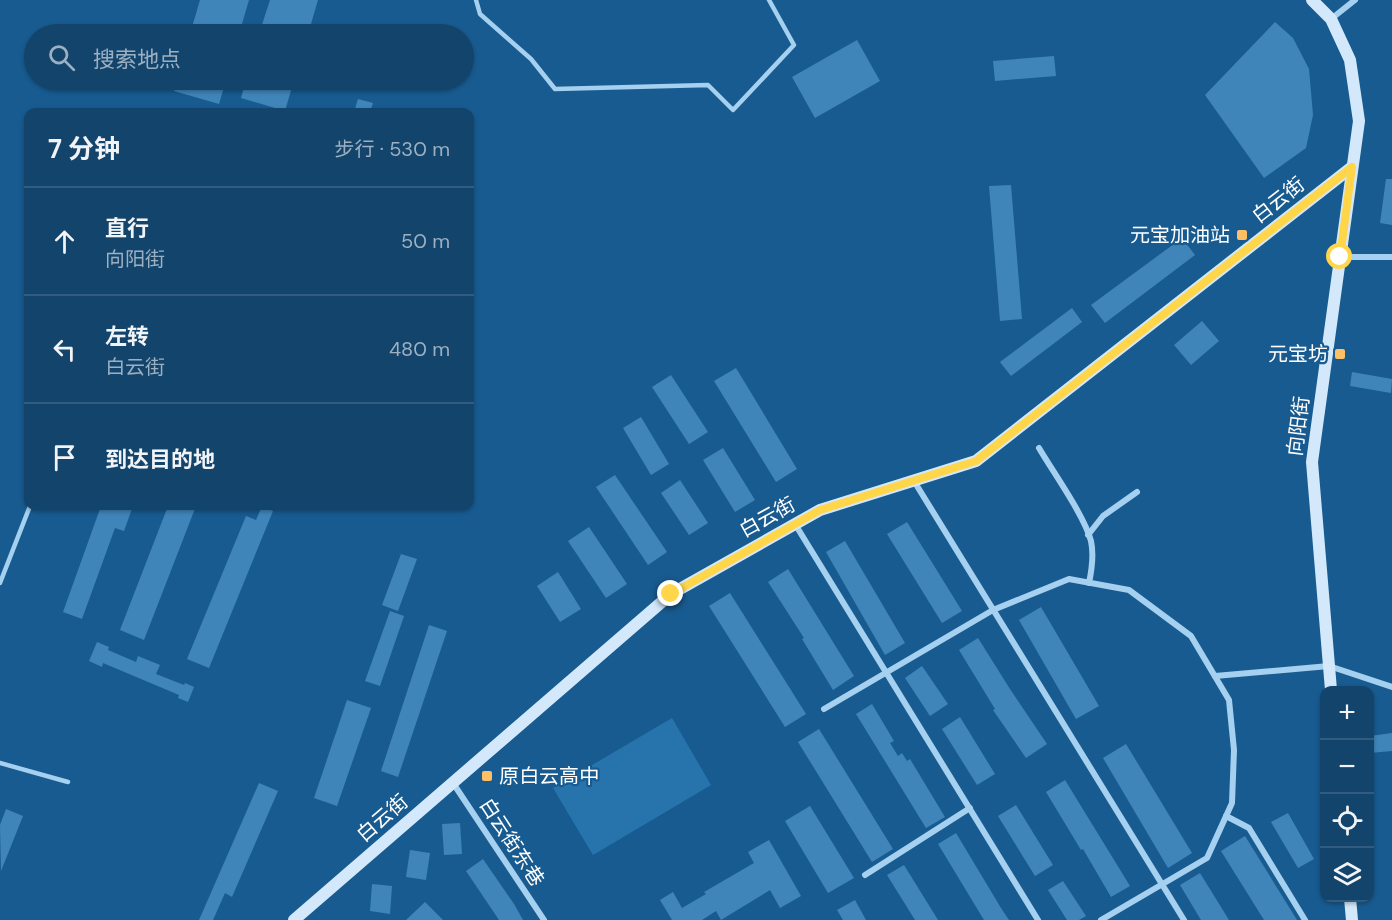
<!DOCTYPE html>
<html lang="zh">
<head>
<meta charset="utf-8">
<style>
  :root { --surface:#12446c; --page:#1f4e74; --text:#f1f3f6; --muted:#9cb0c2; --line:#315c7f }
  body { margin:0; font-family:"DM Sans","Noto Sans SC",sans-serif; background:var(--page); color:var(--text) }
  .controls { position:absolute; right:18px; bottom:18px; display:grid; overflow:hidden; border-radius:12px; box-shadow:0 2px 4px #0004 }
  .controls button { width:54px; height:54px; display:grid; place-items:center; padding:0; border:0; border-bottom:2px solid var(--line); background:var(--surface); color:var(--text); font:30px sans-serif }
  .stop { position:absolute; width:18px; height:18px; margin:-14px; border:4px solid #ffd54a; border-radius:50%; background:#fff }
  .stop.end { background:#ffd54a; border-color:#fff; box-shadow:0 2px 6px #0008 }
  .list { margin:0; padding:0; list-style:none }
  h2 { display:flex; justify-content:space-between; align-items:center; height:78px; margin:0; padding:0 24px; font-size:26px }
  h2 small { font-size:20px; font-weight:400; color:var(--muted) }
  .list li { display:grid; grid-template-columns:39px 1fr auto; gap:18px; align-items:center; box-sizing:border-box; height:108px; padding:0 24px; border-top:2px solid var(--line) }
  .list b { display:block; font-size:22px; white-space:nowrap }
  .list p { margin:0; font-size:20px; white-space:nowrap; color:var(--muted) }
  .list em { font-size:20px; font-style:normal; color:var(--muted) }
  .icon { flex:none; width:33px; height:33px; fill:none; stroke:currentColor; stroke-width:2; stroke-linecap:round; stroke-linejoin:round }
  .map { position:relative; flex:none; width:1392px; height:920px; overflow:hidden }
  .search { position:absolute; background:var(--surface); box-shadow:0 2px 4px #0004; left:24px; top:24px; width:450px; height:66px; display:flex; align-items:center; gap:15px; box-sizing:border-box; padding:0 21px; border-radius:33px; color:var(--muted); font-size:22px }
  .panel { position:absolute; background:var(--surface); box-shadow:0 2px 4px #0004; left:24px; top:108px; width:450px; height:402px; border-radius:12px }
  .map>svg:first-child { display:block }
  .green { fill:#2774ad }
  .building { fill:#4085b9 }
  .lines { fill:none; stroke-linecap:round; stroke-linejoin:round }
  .lane { stroke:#a5d0ef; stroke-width:4.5 }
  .street { stroke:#a5d0ef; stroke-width:6 }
  .secondary { stroke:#d3e9fb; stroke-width:12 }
  .route { stroke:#ffd54a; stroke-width:8 }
  .poi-dot { fill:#ffbf64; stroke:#185b90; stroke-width:2 }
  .labels { text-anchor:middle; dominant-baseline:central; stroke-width:4.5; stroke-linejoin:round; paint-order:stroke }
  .street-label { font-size:20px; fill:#fff; stroke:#185b90 }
  .poi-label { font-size:20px; fill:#fff; stroke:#185b90; text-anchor:end }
</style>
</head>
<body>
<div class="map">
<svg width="1392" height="920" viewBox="0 0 1392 920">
  <rect width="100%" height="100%" fill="#185b90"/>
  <!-- green -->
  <path class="green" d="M 672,718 L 711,785 L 593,855 L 553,788 Z"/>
  <!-- building -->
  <g class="building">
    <path d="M 200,0 L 249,0 L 239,34 L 190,34 Z"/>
    <path d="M 270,0 L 318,0 L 308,34 L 259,34 Z"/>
    <path d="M 1275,22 L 1293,38 L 1309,69 L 1313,115 L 1306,148 L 1264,178 L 1205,95 Z"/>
    <path d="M 857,40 L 880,81 L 815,118 L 792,77 Z"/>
    <path d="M 1054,56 L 1056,76 L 995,81 L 993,61 Z"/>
    <path d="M 177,80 L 226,80 L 219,104 L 174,91 Z"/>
    <path d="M 246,80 L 294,80 L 285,111 L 241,98 Z"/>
    <path d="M 358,99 L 373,103 L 370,112 L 354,112 Z"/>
    <path d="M 1386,179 L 1392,179 L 1392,225 L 1380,223 Z"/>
    <path d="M 1011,185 L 1022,319 L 1000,321 L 989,186 Z"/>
    <path d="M 1182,238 L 1195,255 L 1105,323 L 1091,305 Z"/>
    <path d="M 1072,308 L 1082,322 L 1011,376 L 1000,362 Z"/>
    <path d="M 1202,321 L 1219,341 L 1191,365 L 1174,345 Z"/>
    <path d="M 736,368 L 797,469 L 776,482 L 714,381 Z"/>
    <path d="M 1352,372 L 1392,379 L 1391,393 L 1350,386 Z"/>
    <path d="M 671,375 L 708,432 L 689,444 L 652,387 Z"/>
    <path d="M 641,417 L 669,464 L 651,475 L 623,428 Z"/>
    <path d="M 723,448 L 755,500 L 735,512 L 703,460 Z"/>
    <path d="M 615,475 L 667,552 L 648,565 L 596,487 Z"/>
    <path d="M 680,480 L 708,523 L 689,535 L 661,493 Z"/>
    <path d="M 101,506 L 133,506 L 124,531 L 115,528 L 82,619 L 63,612 Z"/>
    <path d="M 168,506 L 196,506 L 144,640 L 120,630 Z"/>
    <path d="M 262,506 L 273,511 L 209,668 L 187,659 L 246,516 L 256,520 Z"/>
    <path d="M 907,522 L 962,611 L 942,623 L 887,534 Z"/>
    <path d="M 589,527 L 627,584 L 606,598 L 568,541 Z"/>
    <path d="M 845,541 L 905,643 L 885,655 L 826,552 Z"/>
    <path d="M 401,554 L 417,559 L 398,611 L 382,605 Z"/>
    <path d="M 788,569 L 854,676 L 833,690 L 802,639 L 804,638 L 768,582 Z"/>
    <path d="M 558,572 L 581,609 L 560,622 L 537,586 Z"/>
    <path d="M 730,593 L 806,714 L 785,727 L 709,606 Z"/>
    <path d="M 1041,607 L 1099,706 L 1076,719 L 1019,620 Z"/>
    <path d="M 390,611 L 404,616 L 380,686 L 365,681 Z"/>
    <path d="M 429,625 L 447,631 L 398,777 L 381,771 Z"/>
    <path d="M 978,638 L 1010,689 L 1047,744 L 1026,758 L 993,710 L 995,709 L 959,650 Z"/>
    <path d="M 97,642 L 109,647 L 108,650 L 136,662 L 138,656 L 160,665 L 156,674 L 184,685 L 185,683 L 194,687 L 188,702 L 178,698 L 179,695 L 103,663 L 102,667 L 89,661 Z"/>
    <path d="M 922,666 L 948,704 L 930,716 L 905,678 Z"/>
    <path d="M 347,700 L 371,708 L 337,806 L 314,798 Z"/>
    <path d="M 872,704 L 894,741 L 890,743 L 898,756 L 902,753 L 907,761 L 910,759 L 945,817 L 926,828 L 856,714 Z"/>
    <path d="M 960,717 L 995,774 L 977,785 L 942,729 Z"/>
    <path d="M 819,729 L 893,849 L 872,862 L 798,742 Z"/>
    <path d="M 1392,733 L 1392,751 L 1370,753 L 1370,736 Z"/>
    <path d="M 1126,744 L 1192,853 L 1168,868 L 1103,758 Z"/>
    <path d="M 1065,780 L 1130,886 L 1111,897 L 1083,849 L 1081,850 L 1046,792 Z"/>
    <path d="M 259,783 L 278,791 L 232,897 L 225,893 L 213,920 L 199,920 Z"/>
    <path d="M 1016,805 L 1053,865 L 1035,876 L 998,816 Z"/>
    <path d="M 810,806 L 854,878 L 828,893 L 785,821 Z"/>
    <path d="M 6,809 L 23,816 L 1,871 L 0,825 Z"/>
    <path d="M 1288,813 L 1314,859 L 1298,868 L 1271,822 Z"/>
    <path d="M 460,823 L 462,854 L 444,855 L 442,824 Z"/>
    <path d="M 956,833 L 1001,908 L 1009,920 L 984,920 L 938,844 Z"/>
    <path d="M 1245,836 L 1297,920 L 1264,920 L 1221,851 Z"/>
    <path d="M 769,840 L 801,896 L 780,908 L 770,890 L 721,920 L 716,911 L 702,920 L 672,920 L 660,900 L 673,892 L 682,908 L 706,894 L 704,892 L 754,863 L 748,852 Z"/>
    <path d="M 410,850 L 430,853 L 426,880 L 406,877 Z"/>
    <path d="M 483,859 L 514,904 L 523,920 L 499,920 L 466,871 Z"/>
    <path d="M 904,865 L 938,920 L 915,920 L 887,875 Z"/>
    <path d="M 1200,873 L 1229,920 L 1201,920 L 1180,885 Z"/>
    <path d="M 1063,881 L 1086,916 L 1079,920 L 1067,920 L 1048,890 Z"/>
    <path d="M 372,884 L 392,886 L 390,914 L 370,911 Z"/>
    <path d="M 855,900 L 866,920 L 843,920 L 837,910 Z"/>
    <path d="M 425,902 L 443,920 L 406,920 Z"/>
  </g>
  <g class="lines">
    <!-- lane -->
    <g class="lane">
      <path d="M 476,0 L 480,14 L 531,59 L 555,89 L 708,85 L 733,110 L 794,45 L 769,0"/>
      <path d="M 0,583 L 30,506"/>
      <path d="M 0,763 L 68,782"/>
    </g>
    <!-- street -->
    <g class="street">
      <path d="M 1331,19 L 1355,0"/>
      <path d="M 1340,257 L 1392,257"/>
      <path d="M 1039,448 C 1053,472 1084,515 1091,541 C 1094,555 1092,569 1089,583"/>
      <path d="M 914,481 L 1184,920"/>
      <path d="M 795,524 L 1038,920"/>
      <path d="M 1088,535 L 1103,516 L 1137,492"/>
      <path d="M 1215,676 L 1329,666 L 1392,687"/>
      <path d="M 824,709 L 993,610 L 1069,579 L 1129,590 L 1191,636 L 1229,700 L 1234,750 L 1232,803 L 1207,858 L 1101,920"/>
      <path d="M 453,783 L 544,920"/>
      <path d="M 1226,816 L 1249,828 L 1305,920"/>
      <path d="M 865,875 L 970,808"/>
    </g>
    <!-- secondary -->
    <g class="secondary">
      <path d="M 1312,0 L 1331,19 L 1350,60 L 1359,121 L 1312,462 L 1331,690"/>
      <path d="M 1350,898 L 1352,920"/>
      <path d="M 294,920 L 671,594 L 820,510 L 976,461 L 1352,167"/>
    </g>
  </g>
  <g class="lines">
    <!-- route -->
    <path class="route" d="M 671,594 L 820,510 L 976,461 L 1352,167 L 1340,257"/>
  </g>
  <!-- markers -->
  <g class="poi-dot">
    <rect x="1236" y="229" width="12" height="12" rx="3"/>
    <rect x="1334" y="348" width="12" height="12" rx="3"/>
    <rect x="481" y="770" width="12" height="12" rx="3"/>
  </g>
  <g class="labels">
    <!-- street labels -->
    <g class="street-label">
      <text transform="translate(1278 200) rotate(-38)">白云街</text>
      <text transform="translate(1298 426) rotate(-83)">向阳街</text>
      <text transform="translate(767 517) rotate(-29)">白云街</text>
      <text transform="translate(382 818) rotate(-41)">白云街</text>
      <text transform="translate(512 842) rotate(57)">白云街东巷</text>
    </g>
    <!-- poi labels -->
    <g class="poi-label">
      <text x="1230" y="235">元宝加油站</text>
      <text x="1328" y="354">元宝坊</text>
      <text x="499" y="776" text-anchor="start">原白云高中</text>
    </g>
  </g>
</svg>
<div class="controls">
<button>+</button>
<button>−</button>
<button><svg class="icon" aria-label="locate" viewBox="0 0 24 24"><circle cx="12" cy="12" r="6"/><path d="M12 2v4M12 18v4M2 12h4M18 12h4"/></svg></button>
<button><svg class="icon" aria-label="layers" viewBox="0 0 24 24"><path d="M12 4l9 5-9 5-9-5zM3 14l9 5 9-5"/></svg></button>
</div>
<div class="stop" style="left:1340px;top:257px"></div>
<div class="stop end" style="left:671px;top:594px"></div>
<div class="search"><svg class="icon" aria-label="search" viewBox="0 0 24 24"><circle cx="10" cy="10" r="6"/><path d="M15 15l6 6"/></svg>搜索地点</div>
<section class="panel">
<h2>7 分钟<small>步行 · 530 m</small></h2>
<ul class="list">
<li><svg class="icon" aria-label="ahead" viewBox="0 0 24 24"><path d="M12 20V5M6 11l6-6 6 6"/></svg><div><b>直行</b><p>向阳街</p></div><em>50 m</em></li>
<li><svg class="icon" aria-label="left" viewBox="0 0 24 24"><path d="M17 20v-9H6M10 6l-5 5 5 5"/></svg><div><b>左转</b><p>白云街</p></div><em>480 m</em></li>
<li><svg class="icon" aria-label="arrive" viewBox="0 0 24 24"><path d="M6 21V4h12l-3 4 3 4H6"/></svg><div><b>到达目的地</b></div></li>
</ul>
</section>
</div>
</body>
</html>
